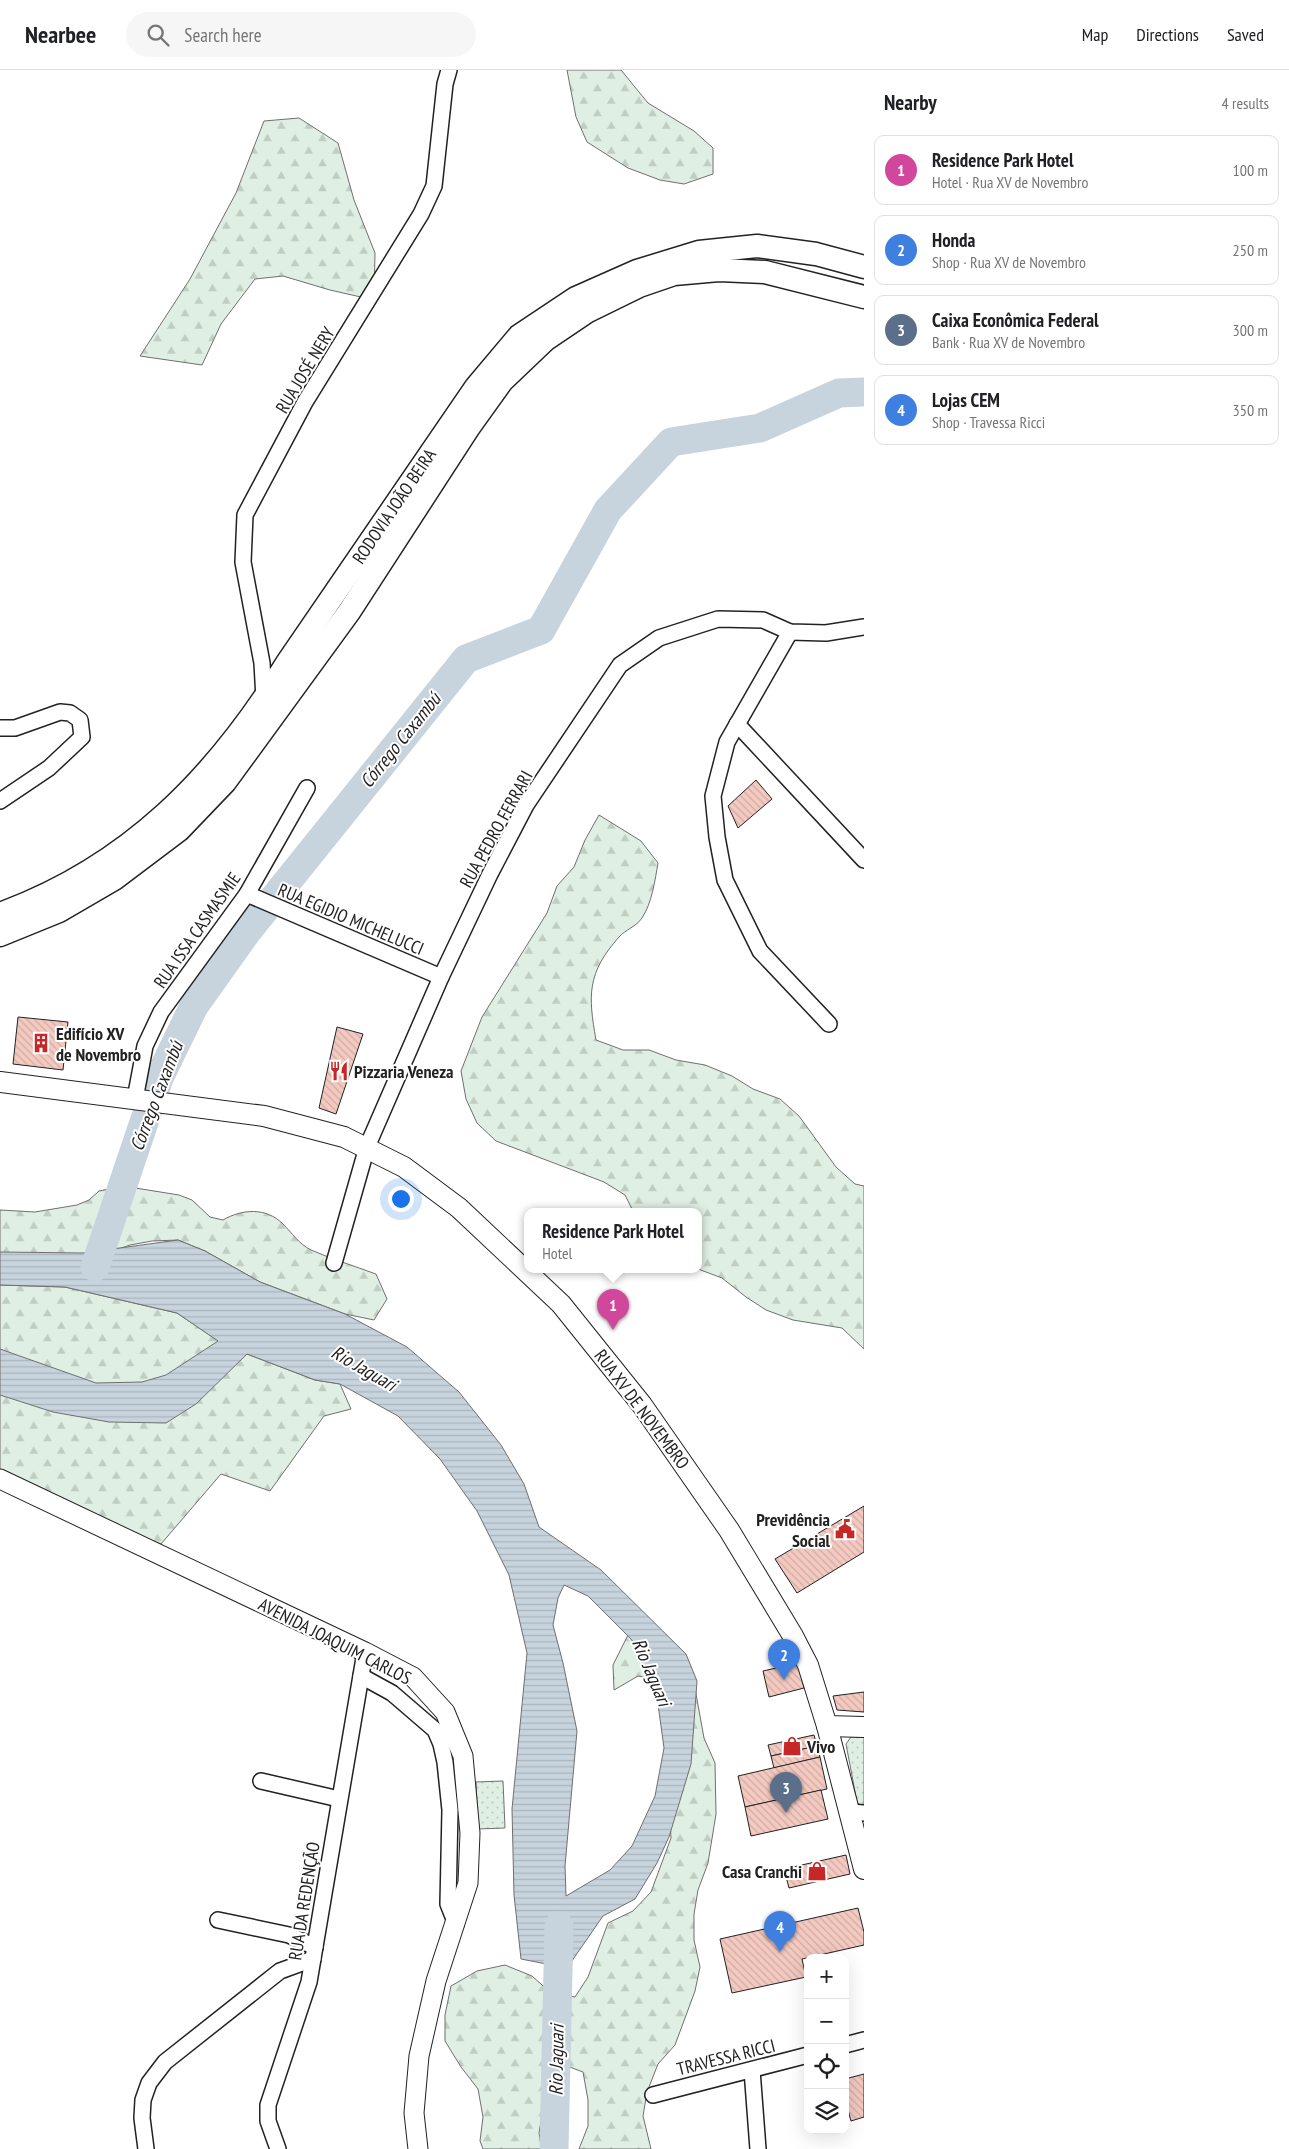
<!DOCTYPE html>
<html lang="en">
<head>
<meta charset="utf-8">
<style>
  :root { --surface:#fff; --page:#f6f6f6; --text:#202124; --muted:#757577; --line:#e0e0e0; --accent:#b45309 }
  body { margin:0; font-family:"PT Sans Narrow",sans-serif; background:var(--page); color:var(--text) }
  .controls { position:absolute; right:15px; bottom:15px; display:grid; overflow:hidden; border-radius:10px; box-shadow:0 5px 20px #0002 }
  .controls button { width:45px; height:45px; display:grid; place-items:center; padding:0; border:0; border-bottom:1px solid var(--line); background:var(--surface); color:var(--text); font:25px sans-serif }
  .you { position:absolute; left:400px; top:1128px; width:18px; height:18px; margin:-12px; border:4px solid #fff; border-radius:50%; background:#1a73e8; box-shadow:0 0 0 8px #1a73e833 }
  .badge { display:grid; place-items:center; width:32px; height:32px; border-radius:50%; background:var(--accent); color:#fff; font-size:16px; font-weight:700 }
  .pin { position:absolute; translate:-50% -41px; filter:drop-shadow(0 1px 2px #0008) }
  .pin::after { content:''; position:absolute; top:26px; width:18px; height:15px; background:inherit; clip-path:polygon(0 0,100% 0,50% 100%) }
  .popup { position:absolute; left:524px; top:1138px; width:178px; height:65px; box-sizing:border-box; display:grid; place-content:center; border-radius:10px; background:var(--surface); filter:drop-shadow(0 1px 4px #0005); font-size:16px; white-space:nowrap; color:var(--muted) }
  .popup b { font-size:19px; color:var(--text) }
  .popup::after { content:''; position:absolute; left:50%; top:100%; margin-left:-10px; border:10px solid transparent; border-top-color:var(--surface) }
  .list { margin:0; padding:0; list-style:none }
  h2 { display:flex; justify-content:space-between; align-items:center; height:65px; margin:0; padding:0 20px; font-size:21px }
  h2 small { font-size:16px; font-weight:400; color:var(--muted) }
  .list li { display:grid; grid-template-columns:32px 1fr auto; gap:15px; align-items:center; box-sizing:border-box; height:70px; margin:0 10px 10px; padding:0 10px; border:1px solid var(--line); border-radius:10px }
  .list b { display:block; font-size:19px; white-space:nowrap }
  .list p { margin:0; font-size:16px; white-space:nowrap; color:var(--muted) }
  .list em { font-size:16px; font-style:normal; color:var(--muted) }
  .icon { flex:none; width:28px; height:28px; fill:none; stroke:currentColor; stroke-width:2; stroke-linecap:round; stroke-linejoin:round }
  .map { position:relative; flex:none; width:864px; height:2079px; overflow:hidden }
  header { display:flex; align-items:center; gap:30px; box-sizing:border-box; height:70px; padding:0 25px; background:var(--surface); border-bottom:1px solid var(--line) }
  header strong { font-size:24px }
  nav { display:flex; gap:28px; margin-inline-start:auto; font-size:18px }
  .search { width:350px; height:45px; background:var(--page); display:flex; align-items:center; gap:12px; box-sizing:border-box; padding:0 18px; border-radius:28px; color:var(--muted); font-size:19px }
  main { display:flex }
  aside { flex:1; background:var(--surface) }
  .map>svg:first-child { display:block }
  .green { fill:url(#green-dots); stroke:#6f6f6f }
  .forest { fill:url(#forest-firs); stroke:#6f6f6f }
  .water { fill:url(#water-rules); stroke:#6f6f6f; fill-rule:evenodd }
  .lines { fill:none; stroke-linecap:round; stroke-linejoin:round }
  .river { stroke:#c7d3dd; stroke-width:29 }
  .building { fill:url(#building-back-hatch); stroke:#222 }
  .minor-casing { stroke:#222; stroke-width:18 }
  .tertiary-casing { stroke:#222; stroke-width:21 }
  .secondary-casing { stroke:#222; stroke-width:22 }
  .primary-casing { stroke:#222; stroke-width:25 }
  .minor { stroke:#fff; stroke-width:15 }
  .tertiary { stroke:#fff; stroke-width:19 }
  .secondary { stroke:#fff; stroke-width:20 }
  .primary { stroke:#fff; stroke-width:22 }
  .labels { text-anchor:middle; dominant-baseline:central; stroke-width:4; stroke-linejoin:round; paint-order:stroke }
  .street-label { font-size:18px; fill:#222; stroke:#fff }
  .poi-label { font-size:18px; font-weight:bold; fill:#222; stroke:#fff; text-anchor:start }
  .water-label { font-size:19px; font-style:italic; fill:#222; stroke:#fff }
</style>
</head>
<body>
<header>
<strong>Nearbee</strong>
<div class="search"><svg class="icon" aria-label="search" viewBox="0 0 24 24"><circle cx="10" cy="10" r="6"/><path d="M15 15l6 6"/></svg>Search here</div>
<nav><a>Map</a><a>Directions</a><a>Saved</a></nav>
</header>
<main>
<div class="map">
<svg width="864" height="2079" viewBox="0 0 864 2079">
  <defs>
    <pattern id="green-dots" width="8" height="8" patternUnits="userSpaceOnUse" patternTransform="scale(1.25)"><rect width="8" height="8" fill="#e0efe3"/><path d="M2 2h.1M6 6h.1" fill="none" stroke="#c0cdc2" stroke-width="1.8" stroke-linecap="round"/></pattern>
    <pattern id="forest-firs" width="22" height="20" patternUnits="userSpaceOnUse" patternTransform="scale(1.25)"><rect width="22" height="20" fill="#e0efe3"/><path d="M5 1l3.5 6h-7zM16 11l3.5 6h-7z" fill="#c0cdc2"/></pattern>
    <pattern id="water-rules" width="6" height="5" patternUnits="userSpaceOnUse" patternTransform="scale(1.25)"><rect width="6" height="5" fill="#c7d3dd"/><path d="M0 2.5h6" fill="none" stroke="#abb5bd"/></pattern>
    <pattern id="building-back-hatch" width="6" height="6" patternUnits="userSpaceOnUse" patternTransform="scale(1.25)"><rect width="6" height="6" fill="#f3c9c0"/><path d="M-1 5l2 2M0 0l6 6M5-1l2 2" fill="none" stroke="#d0aca5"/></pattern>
  </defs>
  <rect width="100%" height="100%" fill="#fff"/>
  <!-- green -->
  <g class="green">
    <path d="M 851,1667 L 864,1667 L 864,1736 L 861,1736 L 857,1732 L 846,1674 Z"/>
    <path d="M 503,1711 L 505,1758 L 478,1759 L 476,1712 Z"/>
  </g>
  <!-- forest -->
  <g class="forest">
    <path d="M 567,0 L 621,0 L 648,33 L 694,61 L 713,78 L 713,104 L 684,114 L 660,110 L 628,98 L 587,72 L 576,47 Z"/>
    <path d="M 299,48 L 338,73 L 354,130 L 375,183 L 374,230 L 330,220 L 283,206 L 255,209 L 221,254 L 202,295 L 140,286 L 190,209 L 236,123 L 264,51 Z"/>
    <path d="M 599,745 L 641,771 L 658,793 C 655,810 652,833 642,848 C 637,856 625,860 619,867 C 587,903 588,925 596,970 L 623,980 L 649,980 L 676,990 L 705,995 L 732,1006 L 753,1019 L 780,1029 L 799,1046 L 836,1097 L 855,1114 L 864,1116 L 864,1279 L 842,1258 L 793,1250 L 766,1240 L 746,1227 L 722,1208 L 698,1199 L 698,1141 L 633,1141 L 625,1125 L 604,1112 L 496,1071 L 477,1053 L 466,1029 L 461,1001 L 482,947 L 547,843 L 557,816 L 574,797 L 585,770 Z"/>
    <path d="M 123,1116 L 179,1125 L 192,1130 L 210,1147 L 223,1150 C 242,1139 266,1137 283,1154 C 292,1163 299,1174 311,1180 C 332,1189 354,1196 376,1204 L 387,1229 L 374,1250 L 345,1244 L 260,1212 L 205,1181 L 178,1170 L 152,1171 L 130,1175 L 91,1189 L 0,1185 L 0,1140 L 35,1142 L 77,1135 L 89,1130 L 99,1121 Z"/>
    <path d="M 0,1215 L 65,1217 L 177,1243 L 226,1276 L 315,1310 L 340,1314 L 351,1339 L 324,1346 L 270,1421 L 221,1404 L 161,1474 L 62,1435 L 0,1405 Z"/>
    <path d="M 638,1545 L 694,1613 L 704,1668 L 715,1693 L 716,1744 L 708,1793 L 698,1820 L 694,1844 L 694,1870 L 700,1897 L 695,1921 L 675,1975 L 658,1994 L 647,2022 L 643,2046 L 651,2079 L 579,2079 L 588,2056 L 588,2030 L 583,2002 L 556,1992 L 543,2013 L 543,2039 L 539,2063 L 542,2079 L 483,2079 L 480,2071 L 483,2047 L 478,2019 L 461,1997 L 445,1971 L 445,1945 L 451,1916 L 477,1901 L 505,1895 L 532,1906 L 551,1923 L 575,1927 L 588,1907 L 608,1853 L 633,1841 L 651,1822 L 671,1768 L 663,1611 L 638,1606 L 614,1620 L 613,1595 Z"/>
  </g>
  <!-- water -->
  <path class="water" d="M 178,1170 L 205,1181 L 260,1212 L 345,1244 L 407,1277 L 459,1322 L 501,1375 L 524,1414 L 539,1457 L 601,1500 L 686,1584 L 697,1611 L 691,1694 L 669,1767 L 657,1793 L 635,1829 L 603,1846 L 567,1898 L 521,1889 L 514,1825 L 512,1739 L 527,1583 L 509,1505 L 477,1441 L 440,1389 L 398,1346 L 340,1314 L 315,1310 L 247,1284 L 196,1334 L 166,1353 L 109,1352 L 53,1342 L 0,1325 L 0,1279 L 96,1313 L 142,1312 L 166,1305 L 218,1271 L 177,1243 L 65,1217 L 0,1215 L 0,1182 L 83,1183 ZM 564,1515 L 588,1526 L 631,1569 L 637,1578 L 657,1627 L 664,1678 L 655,1726 L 632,1776 L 610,1800 L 566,1826 L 565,1796 L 577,1661 L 563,1593 L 553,1555 L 558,1528 Z"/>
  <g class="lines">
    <!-- river -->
    <g class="river">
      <path d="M 95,1197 L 159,1008 L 194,936 L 246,863 L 466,589 L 541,560 L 608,440 L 671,372 L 760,358 L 839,323 L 864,322"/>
      <path d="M 554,2079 L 559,1856"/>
    </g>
  </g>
  <!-- building -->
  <g class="building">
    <path d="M 756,710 L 772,729 L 738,758 L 728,736 Z"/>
    <path d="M 18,947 L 68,952 L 63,1000 L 13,994 Z"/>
    <path d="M 337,957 L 363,964 L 336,1044 L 319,1038 Z"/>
    <path d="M 864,1436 L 864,1482 L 797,1523 L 775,1489 Z"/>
    <path d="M 798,1593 L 804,1618 L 769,1627 L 763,1601 Z"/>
    <path d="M 864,1622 L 864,1642 L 837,1640 L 833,1626 Z"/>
    <path d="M 814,1665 L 817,1676 L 771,1686 L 768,1675 Z"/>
    <path d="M 817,1676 L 820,1687 L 774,1698 L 771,1686 Z"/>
    <path d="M 820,1687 L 827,1719 L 745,1737 L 738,1706 Z"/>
    <path d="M 821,1720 L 828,1749 L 751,1766 L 745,1737 Z"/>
    <path d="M 846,1785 L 850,1804 L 789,1818 L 784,1799 Z"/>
    <path d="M 858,1838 L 864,1862 L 864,1875 L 802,1889 L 806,1907 L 732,1923 L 720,1869 Z"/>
    <path d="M 864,2004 L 864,2047 L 851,2051 L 845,2029 L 845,2009 Z"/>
  </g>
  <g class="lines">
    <defs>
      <g id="minor">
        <path d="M 790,562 L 727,672 L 713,726 L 717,767 L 725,810 L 760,881 L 829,954"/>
        <path d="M 264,629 L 262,593 L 243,492 L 245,445 L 305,332 L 421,144 L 434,116 L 445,14 L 449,0"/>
        <path d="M 737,654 L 864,790"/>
        <path d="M 0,658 L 15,658 L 60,642 L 70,643 L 80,650 L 82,667 L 49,698 L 0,731"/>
        <path d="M 247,824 L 441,907"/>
        <path d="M 135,1029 L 145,976 L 161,942 L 247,824 L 307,718"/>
        <path d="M 334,1193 L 367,1077 L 441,907 L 490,804 L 526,735 L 620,595 L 659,568 L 718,549 L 763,550 L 790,562 L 826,563 L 864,557"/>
        <path d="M 361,1606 L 392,1623 L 435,1660 L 441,1674 L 445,1692 L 450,1740 L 448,1834 L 456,1854"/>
        <path d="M 261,1711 L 339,1729"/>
        <path d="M 851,1742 L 864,1743"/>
        <path d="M 218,1850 L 289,1865 L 315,1877"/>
        <path d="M 845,1975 L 864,1970"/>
        <path d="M 752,2000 L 758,2079"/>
        <path d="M 653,2025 L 808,1985"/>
        <path d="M 146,2079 L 142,2048 L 143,2030 L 149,2013 L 165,1992 L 280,1901 L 313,1889"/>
        <path d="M 278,2079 L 268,2051 L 268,2035 L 309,1912 L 365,1582"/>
      </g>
      <path id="tertiary" d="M 0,1409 L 365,1582 L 413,1607 L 445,1642 L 463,1686 L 470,1763 L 468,1813 L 436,1911 L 419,1986 L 414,2043 L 418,2079"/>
      <g id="secondary">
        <path d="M 0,1012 L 264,1046 L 344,1067 L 404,1097 L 459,1138 L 561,1234 L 642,1335 L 729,1460 L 793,1566 L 808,1595 L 827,1656 L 864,1799"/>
        <path d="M 827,1656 L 864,1657"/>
      </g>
      <g id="primary">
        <path d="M 0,844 C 129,797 216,708 287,593 L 476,317 L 519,266 L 576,228 L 637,201 L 699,182 L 757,176 L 816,184 L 864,197"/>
        <path d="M 0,865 L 59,841 L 114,809 L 179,760 L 225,712 L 349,542 L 469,357 L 502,311 L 545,270 L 588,241 L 639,216 L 674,204 L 719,200 L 765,202 L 864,227"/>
      </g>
    </defs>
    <!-- minor casing -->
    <use href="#minor" class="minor-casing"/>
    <!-- tertiary casing -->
    <use href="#tertiary" class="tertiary-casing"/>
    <!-- secondary casing -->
    <use href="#secondary" class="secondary-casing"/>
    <!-- primary casing -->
    <use href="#primary" class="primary-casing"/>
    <!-- minor -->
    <use href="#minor" class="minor"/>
    <!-- tertiary -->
    <use href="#tertiary" class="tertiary"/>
    <!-- secondary -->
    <use href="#secondary" class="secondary"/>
    <!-- primary -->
    <use href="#primary" class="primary"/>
  </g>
  <!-- icons -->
  <defs>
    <symbol id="building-bare" viewBox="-9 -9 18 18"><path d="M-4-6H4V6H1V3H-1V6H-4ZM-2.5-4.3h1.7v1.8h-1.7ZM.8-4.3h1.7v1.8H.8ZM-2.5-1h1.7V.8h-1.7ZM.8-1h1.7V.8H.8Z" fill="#c62828" stroke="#fff" stroke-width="2.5" paint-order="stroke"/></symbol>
    <symbol id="restaurant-bare" viewBox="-9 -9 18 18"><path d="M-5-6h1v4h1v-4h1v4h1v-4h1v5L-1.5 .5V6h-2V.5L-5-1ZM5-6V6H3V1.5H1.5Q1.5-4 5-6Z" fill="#c62828" stroke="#fff" stroke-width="2.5" paint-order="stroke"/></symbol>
    <symbol id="civic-bare" viewBox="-9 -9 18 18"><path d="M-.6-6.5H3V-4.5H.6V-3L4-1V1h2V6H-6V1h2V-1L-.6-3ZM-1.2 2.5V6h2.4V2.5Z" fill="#c62828" stroke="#fff" stroke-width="2.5" paint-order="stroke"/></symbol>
    <symbol id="shop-bare" viewBox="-9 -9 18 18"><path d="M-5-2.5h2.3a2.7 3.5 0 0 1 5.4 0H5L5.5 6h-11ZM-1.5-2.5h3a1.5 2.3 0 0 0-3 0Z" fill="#c62828" stroke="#fff" stroke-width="2.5" paint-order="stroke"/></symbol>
  </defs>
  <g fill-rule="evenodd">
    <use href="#building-bare" x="27" y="959" width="28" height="28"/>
    <use href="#restaurant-bare" x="325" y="987" width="28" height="28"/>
    <use href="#civic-bare" x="831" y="1445" width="28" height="28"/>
    <use href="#shop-bare" x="778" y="1662" width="28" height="28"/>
    <use href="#shop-bare" x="803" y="1787" width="28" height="28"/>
  </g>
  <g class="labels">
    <!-- street labels -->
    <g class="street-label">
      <text transform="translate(305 300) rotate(-59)">RUA JOSÉ NERY</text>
      <text transform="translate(394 436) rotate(-56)">RODOVIA JOÃO BEIRA</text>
      <text transform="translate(496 759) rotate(-61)">RUA PEDRO FERRARI</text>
      <text transform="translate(351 849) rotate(23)">RUA EGIDIO MICHELUCCI</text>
      <text transform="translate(197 860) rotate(-55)">RUA ISSA CASMASMIE</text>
      <text transform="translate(642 1339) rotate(53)">RUA XV DE NOVEMBRO</text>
      <text transform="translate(335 1571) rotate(27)">AVENIDA JOAQUIM CARLOS</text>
      <text transform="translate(304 1831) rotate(-81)">RUA DA REDENÇÃO</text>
      <text transform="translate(726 1987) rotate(-14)">TRAVESSA RICCI</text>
    </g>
    <!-- poi labels -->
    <g class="poi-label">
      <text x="56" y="963">Edifício XV<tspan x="56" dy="21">de Novembro</tspan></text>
      <text x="354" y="1001">Pizzaria Veneza</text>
      <text x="830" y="1449" text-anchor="end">Previdência<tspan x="830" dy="21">Social</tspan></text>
      <text x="807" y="1676">Vivo</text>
      <text x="802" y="1801" text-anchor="end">Casa Cranchi</text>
    </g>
    <!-- water labels -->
    <g class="water-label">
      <text transform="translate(400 670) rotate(-51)">Córrego Caxambú</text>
      <text transform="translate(156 1026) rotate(-69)">Córrego Caxambú</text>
      <text transform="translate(364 1298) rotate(30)">Rio Jaguari</text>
      <text transform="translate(652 1602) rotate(67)">Rio Jaguari</text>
      <text transform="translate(556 1990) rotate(-89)">Rio Jaguari</text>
    </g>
  </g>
</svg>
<div class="controls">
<button>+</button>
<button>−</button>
<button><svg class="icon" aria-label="locate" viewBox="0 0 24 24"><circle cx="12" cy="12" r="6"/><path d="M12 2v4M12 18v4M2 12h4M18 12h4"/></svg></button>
<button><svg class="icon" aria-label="layers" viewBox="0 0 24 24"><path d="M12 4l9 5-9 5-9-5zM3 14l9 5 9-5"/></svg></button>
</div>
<div class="you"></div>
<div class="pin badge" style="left:613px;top:1260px;background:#d1479c">1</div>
<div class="popup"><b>Residence Park Hotel</b>Hotel</div>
<div class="pin badge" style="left:784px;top:1610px;background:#3f7fe0">2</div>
<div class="pin badge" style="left:786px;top:1743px;background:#5c6f8a">3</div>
<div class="pin badge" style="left:780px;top:1882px;background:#3f7fe0">4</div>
</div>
<aside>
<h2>Nearby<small>4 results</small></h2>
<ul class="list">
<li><span class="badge" style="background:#d1479c">1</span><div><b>Residence Park Hotel</b><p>Hotel · Rua XV de Novembro</p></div><em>100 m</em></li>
<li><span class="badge" style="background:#3f7fe0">2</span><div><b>Honda</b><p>Shop · Rua XV de Novembro</p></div><em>250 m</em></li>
<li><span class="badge" style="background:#5c6f8a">3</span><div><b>Caixa Econômica Federal</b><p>Bank · Rua XV de Novembro</p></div><em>300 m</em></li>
<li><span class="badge" style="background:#3f7fe0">4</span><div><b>Lojas CEM</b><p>Shop · Travessa Ricci</p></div><em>350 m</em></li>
</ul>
</aside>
</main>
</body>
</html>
